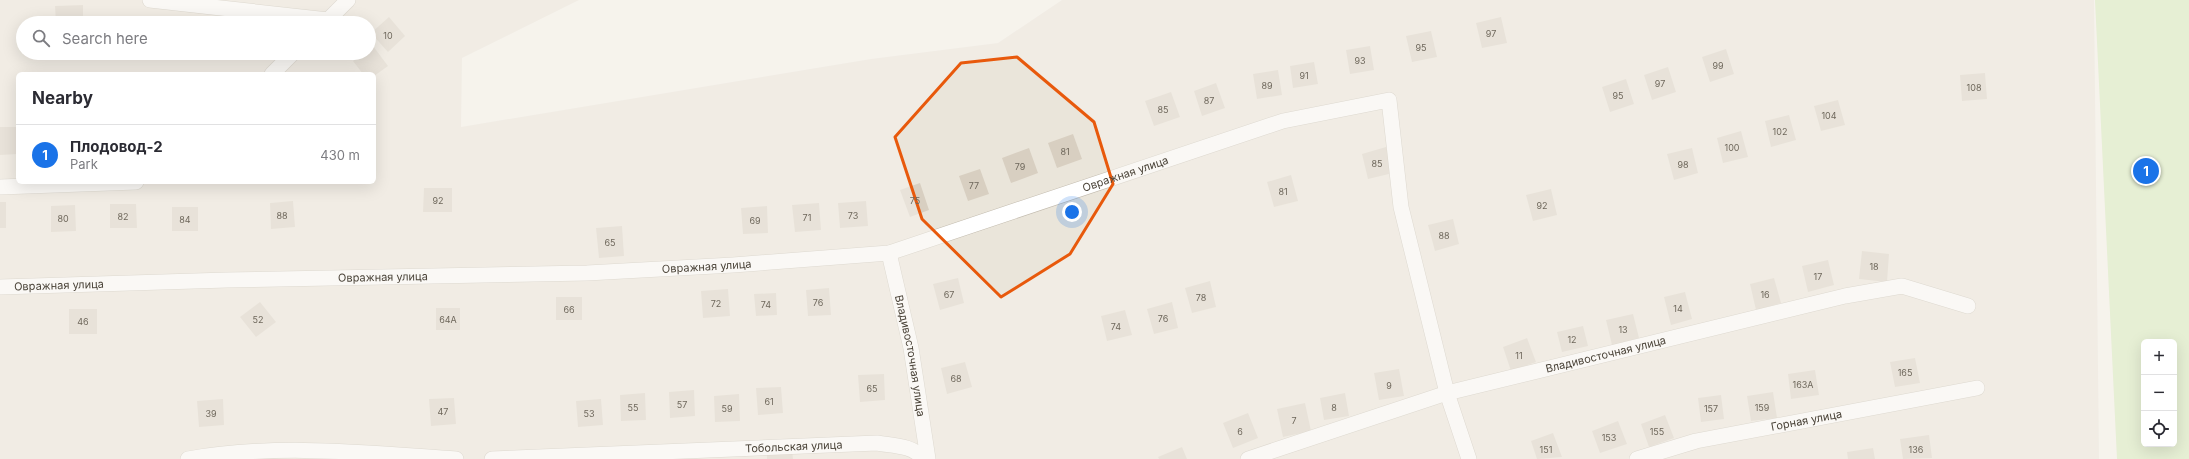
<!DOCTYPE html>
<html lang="en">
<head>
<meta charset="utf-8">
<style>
  :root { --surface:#fff; --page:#f7f7f7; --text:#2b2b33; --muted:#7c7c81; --line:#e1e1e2; --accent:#1a73e8 }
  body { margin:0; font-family:Inter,sans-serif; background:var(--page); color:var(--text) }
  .controls { position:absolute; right:12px; bottom:12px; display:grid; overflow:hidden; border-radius:6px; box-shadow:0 4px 16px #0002 }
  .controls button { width:36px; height:36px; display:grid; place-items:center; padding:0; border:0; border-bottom:1px solid var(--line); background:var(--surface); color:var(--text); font:20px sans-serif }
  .you { position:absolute; left:1072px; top:212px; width:14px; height:14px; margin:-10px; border:3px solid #fff; border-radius:50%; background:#1a73e8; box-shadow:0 0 0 6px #1a73e833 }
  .badge { display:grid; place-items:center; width:26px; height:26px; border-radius:50%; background:var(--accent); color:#fff; font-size:13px; font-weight:700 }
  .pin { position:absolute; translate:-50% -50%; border:2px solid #fff; box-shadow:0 1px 4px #0006 }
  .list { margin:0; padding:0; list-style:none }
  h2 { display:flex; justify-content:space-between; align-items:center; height:52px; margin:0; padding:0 16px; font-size:17px }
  h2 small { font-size:13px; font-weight:400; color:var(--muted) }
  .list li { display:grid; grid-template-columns:26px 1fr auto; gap:12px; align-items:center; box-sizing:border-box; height:60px; padding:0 16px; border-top:1px solid var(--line) }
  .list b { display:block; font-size:15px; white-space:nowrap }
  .list p { margin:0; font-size:13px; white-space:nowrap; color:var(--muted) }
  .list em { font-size:13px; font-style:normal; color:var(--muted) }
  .icon { flex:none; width:22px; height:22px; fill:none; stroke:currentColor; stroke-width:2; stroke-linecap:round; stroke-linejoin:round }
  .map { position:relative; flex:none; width:2189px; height:459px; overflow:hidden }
  .search { position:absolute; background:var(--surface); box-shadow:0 4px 16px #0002; left:16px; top:16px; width:360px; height:44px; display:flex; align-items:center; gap:10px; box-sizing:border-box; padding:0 14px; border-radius:22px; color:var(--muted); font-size:15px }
  .panel { position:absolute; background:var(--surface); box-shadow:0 4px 16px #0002; left:16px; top:72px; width:360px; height:112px; border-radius:6px }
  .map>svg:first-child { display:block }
  .residential { fill:#eae5da; fill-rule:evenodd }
  .green { fill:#d2eab5; fill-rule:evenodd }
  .building { fill:#d8cfc1 }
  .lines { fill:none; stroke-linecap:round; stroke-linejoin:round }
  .street-casing { stroke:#c2bbae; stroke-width:16 }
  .street { stroke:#fff; stroke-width:15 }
  .marked { fill:none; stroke:#e8590c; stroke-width:3; stroke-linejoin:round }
  .labels { text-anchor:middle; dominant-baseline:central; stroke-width:3.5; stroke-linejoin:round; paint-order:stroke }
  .number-label { font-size:9px; fill:#6e675b }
  .street-label { font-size:11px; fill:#4b4439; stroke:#fff }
</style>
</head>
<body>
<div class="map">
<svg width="2189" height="459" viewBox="0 0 2189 459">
  <rect width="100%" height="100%" fill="#f6f3ec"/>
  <!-- residential -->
  <path class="residential" d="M 0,0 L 579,0 L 462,58 L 461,127 L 871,59 L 998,43 L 1062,0 L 2094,0 L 2099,459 L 0,459 ZM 23,23 L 369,23 L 369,53 L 23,53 ZM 18,74 L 374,74 L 374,182 L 18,182 Z"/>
  <!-- green -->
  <path class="green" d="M 2095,0 L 2189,0 L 2189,459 L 2117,459 ZM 2144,342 L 2174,342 L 2174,444 L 2144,444 Z"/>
  <!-- building -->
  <g class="building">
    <path d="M 83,5 L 83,23 L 56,23 L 55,6 Z"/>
    <path d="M 389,17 L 405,36 L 388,52 L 371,33 Z"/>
    <path d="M 1501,17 L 1507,43 L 1482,48 L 1476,23 Z"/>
    <path d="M 1431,31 L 1437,57 L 1412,62 L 1406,36 Z"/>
    <path d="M 373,46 L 388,66 L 374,76 L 374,74 L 363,74 L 353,61 L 363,53 L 369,53 L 369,49 Z"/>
    <path d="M 1370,46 L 1374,70 L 1350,74 L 1346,50 Z"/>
    <path d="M 1726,49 L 1734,74 L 1710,82 L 1702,57 Z"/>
    <path d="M 1314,62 L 1318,84 L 1293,88 L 1290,66 Z"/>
    <path d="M 1668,67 L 1676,92 L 1652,100 L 1644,75 Z"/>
    <path d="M 1278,70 L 1282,95 L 1257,99 L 1253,74 Z"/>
    <path d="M 1985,73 L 1987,99 L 1962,101 L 1960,75 Z"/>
    <path d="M 1626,79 L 1634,104 L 1610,112 L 1602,87 Z"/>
    <path d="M 1216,83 L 1225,108 L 1202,116 L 1194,91 Z"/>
    <path d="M 1171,92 L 1180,117 L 1154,126 L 1145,101 Z"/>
    <path d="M 1838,100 L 1845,125 L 1821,131 L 1814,106 Z"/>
    <path d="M 1789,115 L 1796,140 L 1771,147 L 1765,121 Z"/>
    <path d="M 0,127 L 18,127 L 18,154 L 0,155 Z"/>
    <path d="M 1741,131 L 1748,157 L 1723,163 L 1717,138 Z"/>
    <path d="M 1073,134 L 1082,159 L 1057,168 L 1048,143 Z"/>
    <path d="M 1386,147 L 1393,173 L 1368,179 L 1362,154 Z"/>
    <path d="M 1029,148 L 1038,173 L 1011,183 L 1002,158 Z"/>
    <path d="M 1692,148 L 1698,173 L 1674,180 L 1667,154 Z"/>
    <path d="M 980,169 L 989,194 L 968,201 L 959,176 Z"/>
    <path d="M 1291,175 L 1298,201 L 1274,207 L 1267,182 Z"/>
    <path d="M 920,183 L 929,210 L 910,217 L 900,190 Z"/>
    <path d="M 424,188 L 452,188 L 452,212 L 423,212 Z"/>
    <path d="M 1551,189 L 1557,215 L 1533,221 L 1526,195 Z"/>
    <path d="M 293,201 L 295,227 L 271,229 L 270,203 Z"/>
    <path d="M 866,201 L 868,226 L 840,228 L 838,203 Z"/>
    <rect x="0" y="202" width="6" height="26"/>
    <path d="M 819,203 L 821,230 L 795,232 L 792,205 Z"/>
    <path d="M 110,204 L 136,204 L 137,228 L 110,228 Z"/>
    <path d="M 75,205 L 76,231 L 51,232 L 51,206 Z"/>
    <path d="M 767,206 L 768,233 L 743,234 L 741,208 Z"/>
    <rect x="172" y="207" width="26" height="24"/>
    <path d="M 1453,219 L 1459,244 L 1435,251 L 1428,225 Z"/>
    <path d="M 622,226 L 624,256 L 599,258 L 596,228 Z"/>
    <path d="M 1862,251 L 1889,254 L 1887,282 L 1859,279 Z"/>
    <path d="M 1828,260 L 1834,285 L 1808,292 L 1802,266 Z"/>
    <path d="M 958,278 L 964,303 L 940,310 L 933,284 Z"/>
    <path d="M 1774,278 L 1781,303 L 1756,310 L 1750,284 Z"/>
    <path d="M 1210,281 L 1216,307 L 1192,313 L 1185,288 Z"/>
    <path d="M 829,288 L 831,315 L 808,316 L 806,290 Z"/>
    <path d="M 728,289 L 730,316 L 703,318 L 701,291 Z"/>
    <path d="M 1685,292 L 1692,319 L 1671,325 L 1664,297 Z"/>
    <path d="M 776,293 L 777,315 L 756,316 L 754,294 Z"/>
    <rect x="556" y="297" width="26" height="23"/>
    <path d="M 260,302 L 276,322 L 256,337 L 240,317 Z"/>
    <path d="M 1172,302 L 1178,328 L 1154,334 L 1147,309 Z"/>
    <rect x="436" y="308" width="24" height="22"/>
    <rect x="69" y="309" width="28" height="25"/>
    <path d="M 1125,310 L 1132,335 L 1107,341 L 1101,316 Z"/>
    <path d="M 1633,314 L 1639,338 L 1612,345 L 1606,320 Z"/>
    <path d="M 1583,326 L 1588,346 L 1562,352 L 1557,332 Z"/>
    <path d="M 1527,338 L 1536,362 L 1511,371 L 1503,347 Z"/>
    <path d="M 1915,358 L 1920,383 L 1895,387 L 1890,362 Z"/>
    <path d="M 965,362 L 972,387 L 947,394 L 941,368 Z"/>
    <path d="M 1399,369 L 1404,396 L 1379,400 L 1374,373 Z"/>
    <path d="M 1815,370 L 1819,395 L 1791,399 L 1788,374 Z"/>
    <path d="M 884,374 L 885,400 L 860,402 L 858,375 Z"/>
    <path d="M 781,387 L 783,413 L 758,415 L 756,388 Z"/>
    <path d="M 694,390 L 695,416 L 670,418 L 669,392 Z"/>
    <path d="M 1773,392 L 1777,418 L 1751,421 L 1747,396 Z"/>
    <path d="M 645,393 L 646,420 L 621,421 L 620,395 Z"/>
    <path d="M 1345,393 L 1349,416 L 1324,420 L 1320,398 Z"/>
    <path d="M 739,394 L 740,421 L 715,422 L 714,396 Z"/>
    <path d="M 1721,395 L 1724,419 L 1701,422 L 1698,398 Z"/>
    <path d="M 454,398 L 456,424 L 431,426 L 429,399 Z"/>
    <path d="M 223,399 L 224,425 L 199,427 L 197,401 Z"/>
    <path d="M 601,399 L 603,425 L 578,427 L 576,401 Z"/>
    <path d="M 1305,403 L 1311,431 L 1283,437 L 1277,409 Z"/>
    <path d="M 1248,413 L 1258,438 L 1233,448 L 1223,423 Z"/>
    <path d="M 1665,415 L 1674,438 L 1649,447 L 1641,424 Z"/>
    <path d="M 1618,421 L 1627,444 L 1600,453 L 1592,431 Z"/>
    <path d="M 1553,433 L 1562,457 L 1537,459 L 1531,441 Z"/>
    <path d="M 1929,435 L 1932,458 L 1903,459 L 1900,439 Z"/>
    <path d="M 1182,447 L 1187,459 L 1159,459 L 1158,457 Z"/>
    <path d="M 1873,448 L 1875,459 L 1848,459 L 1847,452 Z"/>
    <path d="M 792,450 L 793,459 L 767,459 L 767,452 Z"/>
  </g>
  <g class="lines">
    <defs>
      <g id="street">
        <path d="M 150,0 L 328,20"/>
        <path d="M 325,23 L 348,0"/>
        <path d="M 272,74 L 293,53"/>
        <path d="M 0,187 L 136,182"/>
        <path id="s1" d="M 889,253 L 911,348 L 928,459"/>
        <path id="s2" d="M 0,287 L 227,280 L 587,273 L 733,265 L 889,253 L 1283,121 L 1389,100 L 1401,207 L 1447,393 L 1469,459"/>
        <path d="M 188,459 C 276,443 367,453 456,459"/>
        <path id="s3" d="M 492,459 L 877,443 C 894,446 912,445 924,459"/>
        <path id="s4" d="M 1248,459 L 1447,393 L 1845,296 L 1902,286 L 1968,306"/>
        <path id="s5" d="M 1637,459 L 1696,441 L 1977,388"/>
      </g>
    </defs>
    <!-- street casing -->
    <use href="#street" class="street-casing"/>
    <!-- street -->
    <use href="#street" class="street"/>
  </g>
  <!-- marked area -->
  <path d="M0 0H2189V459H0ZM 1017,57 L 1094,122 L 1113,184 L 1070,254 L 1001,297 L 922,219 L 895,137 L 961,63 Z" fill="#f6f3ec" fill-opacity=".55" fill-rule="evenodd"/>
  <path class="marked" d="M 1017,57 L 1094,122 L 1113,184 L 1070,254 L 1001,297 L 922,219 L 895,137 L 961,63 Z"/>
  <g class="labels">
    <!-- number labels -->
    <g class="number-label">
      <text x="1491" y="33">97</text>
      <text x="388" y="35">10</text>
      <text x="1421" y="47">95</text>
      <text x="1360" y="60">93</text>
      <text x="1718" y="65">99</text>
      <text x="1304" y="75">91</text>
      <text x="1660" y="83">97</text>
      <text x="1267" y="85">89</text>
      <text x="1974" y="87">108</text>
      <text x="1618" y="95">95</text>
      <text x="1209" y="100">87</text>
      <text x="1163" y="109">85</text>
      <text x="1829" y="115">104</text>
      <text x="1780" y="131">102</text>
      <text x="1732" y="147">100</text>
      <text x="1065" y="151">81</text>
      <text x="1377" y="163">85</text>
      <text x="1683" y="164">98</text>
      <text x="1020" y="166">79</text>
      <text x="974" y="185">77</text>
      <text x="1283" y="191">81</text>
      <text x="438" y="200">92</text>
      <text x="915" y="200">75</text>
      <text x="1542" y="205">92</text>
      <text x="282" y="215">88</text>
      <text x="853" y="215">73</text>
      <text x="123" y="216">82</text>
      <text x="807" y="217">71</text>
      <text x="63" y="218">80</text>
      <text x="185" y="219">84</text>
      <text x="755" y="220">69</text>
      <text x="1444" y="235">88</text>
      <text x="610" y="242">65</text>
      <text x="1874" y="266">18</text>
      <text x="1818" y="276">17</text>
      <text x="949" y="294">67</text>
      <text x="1765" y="294">16</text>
      <text x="1201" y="297">78</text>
      <text x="818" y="302">76</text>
      <text x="716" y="303">72</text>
      <text x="766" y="304">74</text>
      <text x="1678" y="308">14</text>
      <text x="569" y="309">66</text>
      <text x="1163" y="318">76</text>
      <text x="258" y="319">52</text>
      <text x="448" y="319">64А</text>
      <text x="83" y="321">46</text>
      <text x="1116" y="326">74</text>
      <text x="1623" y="329">13</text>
      <text x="1572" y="339">12</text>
      <text x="1519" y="355">11</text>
      <text x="1905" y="372">165</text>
      <text x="956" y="378">68</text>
      <text x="1803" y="384">163А</text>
      <text x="1389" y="385">9</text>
      <text x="872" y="388">65</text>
      <text x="769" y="401">61</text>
      <text x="682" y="404">57</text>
      <text x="633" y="407">55</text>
      <text x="1334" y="407">8</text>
      <text x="1762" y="407">159</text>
      <text x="727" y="408">59</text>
      <text x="1711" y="408">157</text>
      <text x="443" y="411">47</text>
      <text x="211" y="413">39</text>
      <text x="589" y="413">53</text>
      <text x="1294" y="420">7</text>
      <text x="1240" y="431">6</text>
      <text x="1657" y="431">155</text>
      <text x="1609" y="437">153</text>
      <text x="1546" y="449">151</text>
      <text x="1916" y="449">136</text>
    </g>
    <!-- street labels -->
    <g class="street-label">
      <text stroke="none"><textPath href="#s2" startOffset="1139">Овражная улица</textPath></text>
      <text stroke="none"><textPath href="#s2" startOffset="707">Овражная улица</textPath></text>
      <text stroke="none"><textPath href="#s2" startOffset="383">Овражная улица</textPath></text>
      <text stroke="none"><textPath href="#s2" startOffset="59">Овражная улица</textPath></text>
      <text stroke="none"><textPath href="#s4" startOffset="373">Владивосточная улица</textPath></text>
      <text stroke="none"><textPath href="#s1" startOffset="105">Владивосточная улица</textPath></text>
      <text stroke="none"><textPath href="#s5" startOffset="174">Горная улица</textPath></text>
      <text stroke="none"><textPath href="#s3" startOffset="302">Тобольская улица</textPath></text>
    </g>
  </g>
</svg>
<div class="controls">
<button>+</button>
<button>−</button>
<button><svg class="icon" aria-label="locate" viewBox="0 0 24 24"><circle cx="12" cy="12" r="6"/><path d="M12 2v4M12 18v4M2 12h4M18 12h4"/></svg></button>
</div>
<div class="you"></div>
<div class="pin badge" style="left:2146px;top:171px">1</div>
<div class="search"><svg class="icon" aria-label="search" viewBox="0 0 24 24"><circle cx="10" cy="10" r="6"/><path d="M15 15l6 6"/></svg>Search here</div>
<section class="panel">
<h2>Nearby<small></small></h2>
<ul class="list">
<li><span class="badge">1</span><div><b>Плодовод-2</b><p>Park</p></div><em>430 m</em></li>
</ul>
</section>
</div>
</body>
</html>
